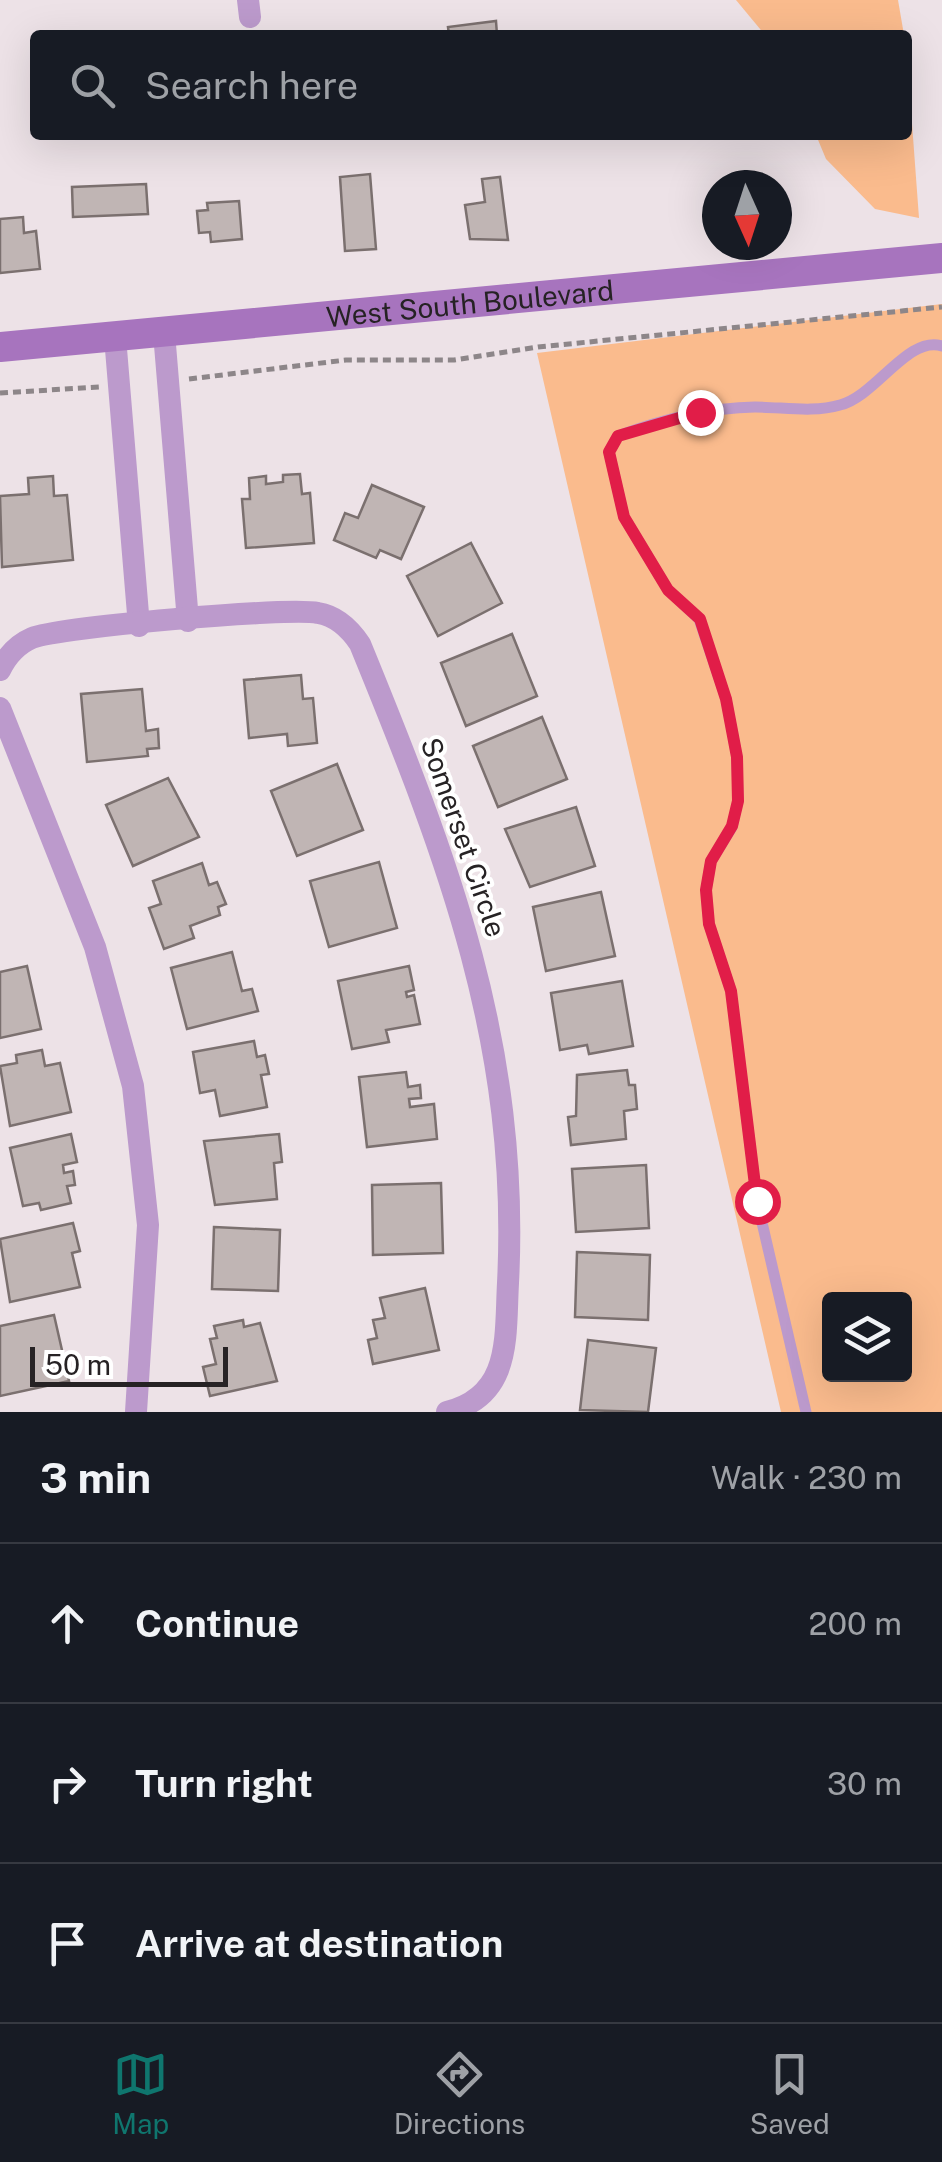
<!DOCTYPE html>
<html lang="en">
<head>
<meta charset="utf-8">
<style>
  :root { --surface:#171b24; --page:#20242c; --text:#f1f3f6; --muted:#9ea1a6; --line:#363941; --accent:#0f766e }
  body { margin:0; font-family:"Public Sans",sans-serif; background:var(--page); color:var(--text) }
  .controls { position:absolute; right:30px; bottom:30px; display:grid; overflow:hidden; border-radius:10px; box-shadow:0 10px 40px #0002 }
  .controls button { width:90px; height:90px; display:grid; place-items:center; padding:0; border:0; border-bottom:2px solid var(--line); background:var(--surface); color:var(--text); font:50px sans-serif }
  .compass { position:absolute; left:702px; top:170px; width:90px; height:90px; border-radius:50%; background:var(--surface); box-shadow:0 10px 40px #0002; rotate:177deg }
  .scale { position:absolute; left:30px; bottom:25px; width:198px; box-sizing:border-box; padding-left:10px; border:5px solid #262224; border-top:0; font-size:28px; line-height:35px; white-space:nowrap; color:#262224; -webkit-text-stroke:8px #fff; paint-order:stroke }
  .stop { position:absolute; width:30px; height:30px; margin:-22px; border:8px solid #e11d48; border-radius:50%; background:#fff }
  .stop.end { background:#e11d48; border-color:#fff; box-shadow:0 2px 10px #0008 }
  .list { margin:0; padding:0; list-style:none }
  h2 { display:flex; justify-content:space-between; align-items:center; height:130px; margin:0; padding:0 40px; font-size:42px }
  h2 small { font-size:32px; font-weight:400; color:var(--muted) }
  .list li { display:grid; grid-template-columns:65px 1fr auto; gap:30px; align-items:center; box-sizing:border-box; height:160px; padding:0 40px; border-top:2px solid var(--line) }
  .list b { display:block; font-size:38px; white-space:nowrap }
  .list em { font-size:32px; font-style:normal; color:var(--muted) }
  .icon { flex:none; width:55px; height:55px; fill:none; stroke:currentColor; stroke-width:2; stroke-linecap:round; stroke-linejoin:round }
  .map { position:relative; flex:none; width:942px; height:1412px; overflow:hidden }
  .search { position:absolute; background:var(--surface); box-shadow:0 10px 40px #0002; left:30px; right:30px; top:30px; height:110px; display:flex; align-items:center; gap:25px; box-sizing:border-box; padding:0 35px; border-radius:10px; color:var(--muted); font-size:38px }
  .sheet { height:610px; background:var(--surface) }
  nav { display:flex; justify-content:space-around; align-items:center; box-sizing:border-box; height:140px; border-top:2px solid var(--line); background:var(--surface); font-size:28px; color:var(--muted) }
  nav a { display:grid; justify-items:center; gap:5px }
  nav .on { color:var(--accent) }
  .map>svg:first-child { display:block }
  .green { fill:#fabb8d; fill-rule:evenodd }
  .building { fill:#c0b5b4; stroke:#7b706f; stroke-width:2.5 }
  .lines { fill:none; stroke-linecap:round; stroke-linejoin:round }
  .path { stroke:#8d8689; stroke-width:5; stroke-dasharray:8 5; stroke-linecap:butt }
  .lane { stroke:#bc9acc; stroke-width:11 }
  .street { stroke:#bc9acc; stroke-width:22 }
  .secondary { stroke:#a774be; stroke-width:30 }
  .route { stroke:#e11d48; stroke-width:12 }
  .labels { text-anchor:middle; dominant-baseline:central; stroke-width:8; stroke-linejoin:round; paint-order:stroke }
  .street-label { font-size:28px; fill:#262224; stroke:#fff }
</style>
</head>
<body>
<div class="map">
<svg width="942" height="1412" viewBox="0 0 942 1412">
  <rect width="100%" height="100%" fill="#ede2e7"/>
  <!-- green -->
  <g class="green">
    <path d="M 736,0 L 898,0 L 904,35 L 765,35 Z"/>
    <path d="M 907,56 L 919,218 L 875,209 L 826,159 L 816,135 L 907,135 Z"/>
    <path d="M 942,304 L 942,1412 L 781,1412 L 537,353 ZM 830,1300 L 904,1300 L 904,1374 L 830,1374 Z"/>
  </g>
  <!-- building -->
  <g class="building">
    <path d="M 496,21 L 497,35 L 449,35 L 448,27 Z"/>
    <path d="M 370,174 L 376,249 L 345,251 L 340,177 Z"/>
    <path d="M 500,177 L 508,240 L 470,239 L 465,205 L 485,202 L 482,179 Z"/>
    <path d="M 146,184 L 148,214 L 73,217 L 72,187 Z"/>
    <path d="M 239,201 L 242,239 L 211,242 L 210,232 L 199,233 L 197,211 L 208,210 L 207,203 Z"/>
    <path d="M 23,217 L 24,233 L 36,231 L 40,269 L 0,273 L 0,219 Z"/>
    <path d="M 300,474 L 302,494 L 310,493 L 314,543 L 246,548 L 242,499 L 250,499 L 249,478 L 266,476 L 266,484 L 283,482 L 283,475 Z"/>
    <path d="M 53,476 L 54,496 L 67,495 L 73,560 L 2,567 L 0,496 L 29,494 L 28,478 Z"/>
    <path d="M 372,485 L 424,507 L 401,559 L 380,550 L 376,558 L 334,540 L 345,513 L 358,518 Z"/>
    <path d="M 471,543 L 502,603 L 438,636 L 407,576 Z"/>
    <path d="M 512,634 L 537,696 L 466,726 L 441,663 Z"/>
    <path d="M 301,675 L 303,699 L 313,698 L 317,743 L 288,746 L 287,734 L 249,738 L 244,680 Z"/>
    <path d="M 142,689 L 146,731 L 158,729 L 159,748 L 147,749 L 148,756 L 87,762 L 81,694 Z"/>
    <path d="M 542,717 L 567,779 L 498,807 L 473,746 Z"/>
    <path d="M 337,764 L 363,830 L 297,856 L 271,791 Z"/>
    <path d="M 168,778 L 199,837 L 133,866 L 106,805 Z"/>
    <path d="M 576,807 L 595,866 L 530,887 L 505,829 Z"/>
    <path d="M 379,862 L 397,928 L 329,947 L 310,881 Z"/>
    <path d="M 202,863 L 209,885 L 217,882 L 226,904 L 218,907 L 220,915 L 190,926 L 194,938 L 164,949 L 149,908 L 161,904 L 153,881 Z"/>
    <path d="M 601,892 L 615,956 L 546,971 L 533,907 Z"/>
    <path d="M 232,952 L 242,991 L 252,989 L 258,1011 L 187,1029 L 171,968 Z"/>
    <path d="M 27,966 L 41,1029 L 0,1038 L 0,972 Z"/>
    <path d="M 409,966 L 414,990 L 406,992 L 407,997 L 414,995 L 420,1024 L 386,1030 L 389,1042 L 352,1049 L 338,981 Z"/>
    <path d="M 622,981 L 633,1046 L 589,1054 L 587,1045 L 560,1050 L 551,993 Z"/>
    <path d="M 254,1041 L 257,1057 L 265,1055 L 269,1074 L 261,1075 L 267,1107 L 220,1116 L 215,1090 L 200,1093 L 193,1052 Z"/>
    <path d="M 42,1050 L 45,1066 L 60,1063 L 71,1112 L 10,1126 L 0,1066 L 17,1063 L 16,1055 Z"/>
    <path d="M 627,1070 L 629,1085 L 635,1085 L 637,1109 L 624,1111 L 626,1139 L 571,1145 L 568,1117 L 576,1116 L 577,1075 Z"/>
    <path d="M 406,1072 L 408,1087 L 420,1085 L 421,1098 L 409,1099 L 410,1107 L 434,1104 L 437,1139 L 367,1147 L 359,1077 Z"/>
    <path d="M 71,1134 L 77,1162 L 63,1165 L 64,1173 L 73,1171 L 75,1185 L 67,1186 L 71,1203 L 41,1210 L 39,1203 L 23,1206 L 10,1148 Z"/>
    <path d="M 279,1134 L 282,1162 L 274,1163 L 277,1199 L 215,1205 L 204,1141 Z"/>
    <path d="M 646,1165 L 649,1228 L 576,1232 L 572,1169 Z"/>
    <path d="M 441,1183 L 443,1253 L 373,1255 L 372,1185 Z"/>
    <path d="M 73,1223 L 80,1251 L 72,1253 L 80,1287 L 10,1302 L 0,1239 Z"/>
    <path d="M 214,1227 L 280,1230 L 278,1291 L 212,1289 Z"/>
    <path d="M 577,1252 L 650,1255 L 648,1320 L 575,1317 Z"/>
    <path d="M 425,1288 L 439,1350 L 373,1364 L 368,1340 L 377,1338 L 373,1320 L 385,1318 L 380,1298 Z"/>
    <path d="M 54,1315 L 69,1381 L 0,1396 L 0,1326 Z"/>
    <path d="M 243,1320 L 244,1327 L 260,1323 L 277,1381 L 210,1396 L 203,1367 L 216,1364 L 210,1339 L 217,1338 L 214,1326 Z"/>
    <path d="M 588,1340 L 656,1348 L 648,1412 L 580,1410 Z"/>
  </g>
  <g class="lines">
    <!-- path -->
    <g class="path">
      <path d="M 189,379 L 346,360 L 454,360 L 538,347 L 942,307"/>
      <path d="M 0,393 L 99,387"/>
    </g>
    <!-- lane -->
    <path class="lane" d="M 806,1412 L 757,1201 L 731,991 L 709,924 L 706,890 L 711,861 L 732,827 L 738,801 L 737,757 L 726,699 L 699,619 L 668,590 L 624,517 L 609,452 L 618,436 C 663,419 707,408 755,407 C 783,407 813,413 840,405 C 876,396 908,335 942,346"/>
    <!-- street -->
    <g class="street">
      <path d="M 248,0 L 250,17"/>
      <path d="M 164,333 L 188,621"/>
      <path d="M 115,337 L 139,626"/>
      <path d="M 0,670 C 7,656 18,644 32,638 C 59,627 289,607 318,613 C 337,616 350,629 360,644 C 448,859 520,1045 508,1283 C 505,1337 512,1396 447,1412"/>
      <path d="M 0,708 L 95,947 L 133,1086 L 148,1225 L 136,1412"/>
    </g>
    <!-- secondary -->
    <path class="secondary" id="s1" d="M 0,347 L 942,258"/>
  </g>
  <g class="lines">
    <!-- route -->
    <path class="route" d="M 700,412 L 618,436 L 609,452 L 624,517 L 668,590 L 700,619 L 726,699 L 737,757 L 738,801 L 732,826 L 711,861 L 706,890 L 709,924 L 731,991 L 757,1201"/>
  </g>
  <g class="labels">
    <!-- street labels -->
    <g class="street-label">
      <text stroke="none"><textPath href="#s1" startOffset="472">West South Boulevard</textPath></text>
      <text transform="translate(464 837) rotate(71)">Somerset Circle</text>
    </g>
  </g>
</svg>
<div class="controls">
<button><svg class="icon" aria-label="layers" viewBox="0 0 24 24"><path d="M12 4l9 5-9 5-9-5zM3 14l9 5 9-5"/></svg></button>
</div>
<svg class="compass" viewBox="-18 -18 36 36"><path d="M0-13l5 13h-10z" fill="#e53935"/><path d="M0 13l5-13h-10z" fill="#9ea1a6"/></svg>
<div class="scale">50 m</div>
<div class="stop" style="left:757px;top:1201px"></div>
<div class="stop end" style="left:700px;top:412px"></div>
<div class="search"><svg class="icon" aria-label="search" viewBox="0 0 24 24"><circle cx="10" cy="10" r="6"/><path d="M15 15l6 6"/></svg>Search here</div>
</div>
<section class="sheet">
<h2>3 min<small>Walk · 230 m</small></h2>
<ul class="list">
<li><svg class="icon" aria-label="ahead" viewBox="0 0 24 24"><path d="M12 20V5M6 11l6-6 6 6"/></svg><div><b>Continue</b></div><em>200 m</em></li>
<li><svg class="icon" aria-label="right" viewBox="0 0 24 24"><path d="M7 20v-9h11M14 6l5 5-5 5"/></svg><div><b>Turn right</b></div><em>30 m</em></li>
<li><svg class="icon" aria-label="arrive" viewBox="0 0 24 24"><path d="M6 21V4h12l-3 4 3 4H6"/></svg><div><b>Arrive at destination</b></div></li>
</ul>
</section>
<nav>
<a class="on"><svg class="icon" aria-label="map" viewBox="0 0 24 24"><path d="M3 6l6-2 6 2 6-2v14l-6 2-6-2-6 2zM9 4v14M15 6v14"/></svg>Map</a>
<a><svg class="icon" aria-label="directions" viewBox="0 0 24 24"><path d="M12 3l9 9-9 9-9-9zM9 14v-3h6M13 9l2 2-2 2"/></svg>Directions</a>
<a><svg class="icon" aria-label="saved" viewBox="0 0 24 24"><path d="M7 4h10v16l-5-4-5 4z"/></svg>Saved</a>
</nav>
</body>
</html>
